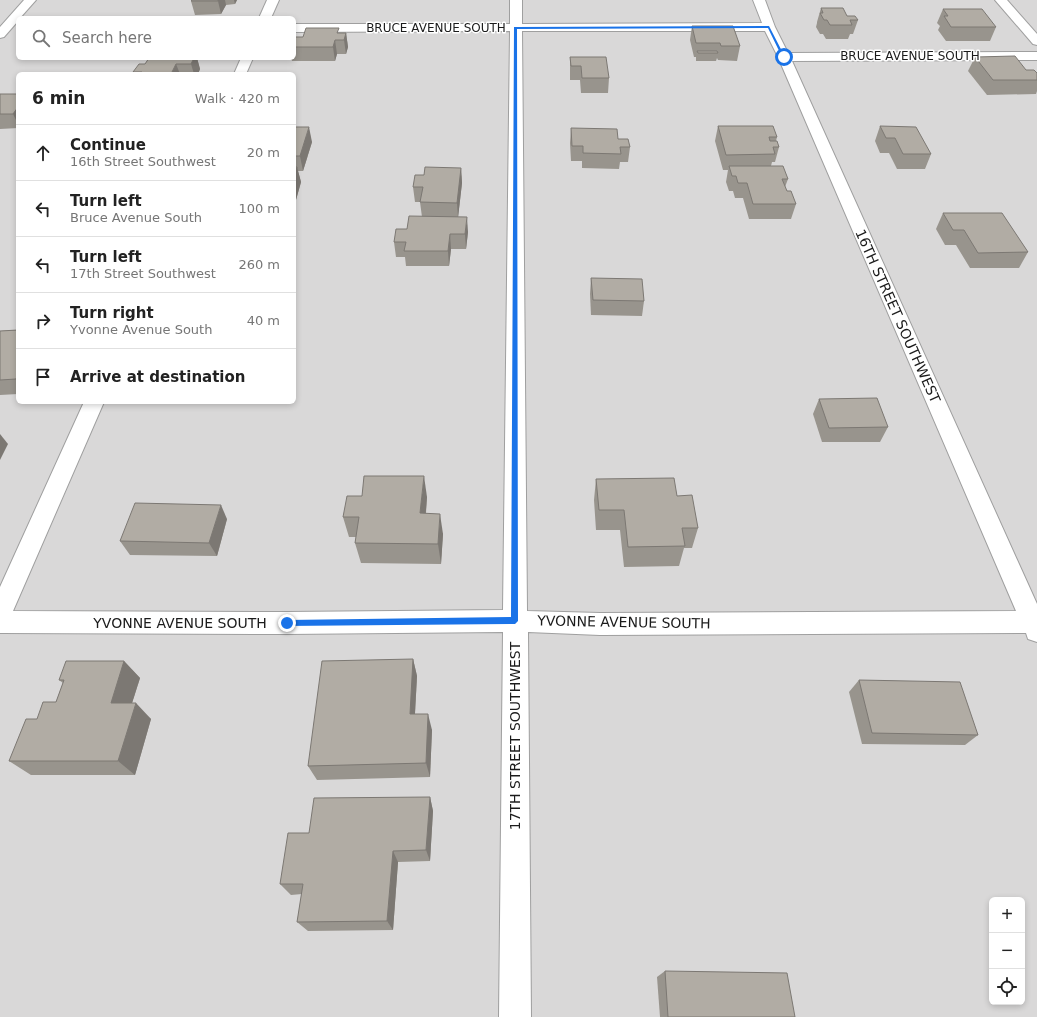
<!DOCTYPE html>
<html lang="en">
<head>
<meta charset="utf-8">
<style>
  :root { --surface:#fff; --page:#f2f2f2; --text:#222; --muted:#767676; --line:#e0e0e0 }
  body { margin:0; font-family:"DejaVu Sans",sans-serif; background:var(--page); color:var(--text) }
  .controls { position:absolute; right:12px; bottom:12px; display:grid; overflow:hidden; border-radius:6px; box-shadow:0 2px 6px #0003 }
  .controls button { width:36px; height:36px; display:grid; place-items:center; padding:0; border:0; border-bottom:1px solid var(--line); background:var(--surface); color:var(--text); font:20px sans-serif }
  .stop { position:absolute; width:12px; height:12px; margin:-9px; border:3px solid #1a73e8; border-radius:50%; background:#fff }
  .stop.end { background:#1a73e8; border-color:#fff; box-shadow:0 1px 4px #0008 }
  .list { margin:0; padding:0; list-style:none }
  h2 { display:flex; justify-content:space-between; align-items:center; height:52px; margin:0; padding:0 16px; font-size:17px }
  h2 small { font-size:13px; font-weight:400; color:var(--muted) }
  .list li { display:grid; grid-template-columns:26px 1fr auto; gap:12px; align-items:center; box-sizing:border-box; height:56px; padding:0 16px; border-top:1px solid var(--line) }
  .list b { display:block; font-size:15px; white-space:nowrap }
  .list p { margin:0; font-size:13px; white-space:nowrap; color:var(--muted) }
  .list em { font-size:13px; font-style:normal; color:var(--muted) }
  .icon { flex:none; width:22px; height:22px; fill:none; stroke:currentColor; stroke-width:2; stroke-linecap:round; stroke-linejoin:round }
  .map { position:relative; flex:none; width:1037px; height:1017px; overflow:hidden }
  .search { position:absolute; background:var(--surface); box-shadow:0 2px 6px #0003; left:16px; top:16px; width:280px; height:44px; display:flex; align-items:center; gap:10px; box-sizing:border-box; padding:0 14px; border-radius:6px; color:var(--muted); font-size:15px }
  .panel { position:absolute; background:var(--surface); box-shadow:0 2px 6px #0003; left:16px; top:72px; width:280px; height:332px; border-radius:6px }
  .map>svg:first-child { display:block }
  .residential { fill:#d9d8d8; fill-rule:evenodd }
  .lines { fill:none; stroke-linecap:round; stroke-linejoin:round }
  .minor-casing { stroke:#9f9f9f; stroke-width:2 }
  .minor { fill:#fff; fill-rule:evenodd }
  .wall { fill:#98948d }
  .shaded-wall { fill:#7c7873 }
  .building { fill:#b1aca4; stroke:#7c7873 }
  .route { fill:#1a73e8 }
  .labels { text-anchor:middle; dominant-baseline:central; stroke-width:3; stroke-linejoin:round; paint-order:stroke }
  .far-street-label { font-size:12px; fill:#1b1b1b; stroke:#fff }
  .street-label { font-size:14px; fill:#1b1b1b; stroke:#fff }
</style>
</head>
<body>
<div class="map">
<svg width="1037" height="1017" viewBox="0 0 1037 1017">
  <rect width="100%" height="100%" fill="#eceae1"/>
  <!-- residential -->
  <path class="residential" d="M 0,0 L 1037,0 L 1037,1017 L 0,1017 ZM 18,18 L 294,18 L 294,58 L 18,58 ZM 18,74 L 294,74 L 294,402 L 18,402 ZM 992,900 L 1022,900 L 1022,1002 L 992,1002 Z"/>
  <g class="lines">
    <defs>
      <g id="minor">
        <path d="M 24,0 L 36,0 L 20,18 L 18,18 L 18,21 L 4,37 L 0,38 L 0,27 Z"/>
        <path d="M 267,0 L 279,0 L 271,18 L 259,18 Z"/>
        <path d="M 510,0 L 522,0 L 522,24 L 762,23 L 753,0 L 765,0 L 775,27 L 788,53 L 1037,52 L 1037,60 L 792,61 L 1037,604 L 1037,642 L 1028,639 L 1026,633 L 600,635 L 528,632 L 531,1017 L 499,1017 L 503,632 L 287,634 L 0,633 L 0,587 L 84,402 L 104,402 L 13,611 L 287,612 L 503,610 L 510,31 L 294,32 L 294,24 L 510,24 ZM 522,31 L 765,31 L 778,57 L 1016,611 L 600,613 L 527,611 Z"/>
        <path d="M 995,0 L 1007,0 L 1037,34 L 1037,45 L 1033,44 Z"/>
        <path d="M 241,58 L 253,58 L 246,74 L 234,74 Z"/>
      </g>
    </defs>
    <!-- minor casing -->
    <use href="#minor" class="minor-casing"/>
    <!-- minor -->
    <use href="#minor" class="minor"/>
  </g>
  <!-- wall -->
  <g class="wall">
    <path d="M 192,0 L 237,0 L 235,4 L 226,5 L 221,14 L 195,15 L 191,1 Z"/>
    <path d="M 821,8 L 847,16 L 858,20 L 853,34 L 850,34 L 848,39 L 826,39 L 823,34 L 820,34 L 816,27 L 817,23 L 817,22 Z"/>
    <path d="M 943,9 L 996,27 L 990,41 L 946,41 L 938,30 L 940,26 L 937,23 Z"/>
    <path d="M 692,26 L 740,46 L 737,61 L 718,60 L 717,58 L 716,61 L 696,61 L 696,57 L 694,57 L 690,40 Z"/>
    <path d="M 340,33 L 346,33 L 348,47 L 346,54 L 337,54 L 335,61 L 292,61 L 291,58 L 294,58 L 294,37 L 303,37 Z"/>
    <path d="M 570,57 L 609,78 L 608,93 L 581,93 L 580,80 L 570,80 Z"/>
    <path d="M 975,57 L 1026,70 L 1037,73 L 1037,91 L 1036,94 L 987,95 L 968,71 Z"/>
    <path d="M 197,58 L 200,69 L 198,74 L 134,74 L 133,72 L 145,64 Z"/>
    <path d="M 0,94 L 18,94 L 18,128 L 0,129 Z"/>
    <path d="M 718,126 L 777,137 L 776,141 L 779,147 L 775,162 L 772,162 L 771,166 L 788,179 L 785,187 L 787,191 L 796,204 L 791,219 L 749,219 L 743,198 L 735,198 L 733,191 L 729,191 L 726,182 L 728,170 L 723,170 L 715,141 Z"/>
    <path d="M 880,126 L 931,154 L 925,169 L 897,169 L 889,153 L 880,153 L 875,141 Z"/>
    <path d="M 294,127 L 312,142 L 303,171 L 298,171 L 301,182 L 294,207 Z"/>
    <path d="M 571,128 L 618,139 L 630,147 L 628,162 L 620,162 L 619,169 L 582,168 L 582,161 L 571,161 L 570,143 Z"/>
    <path d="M 461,168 L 462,183 L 458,217 L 468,232 L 466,249 L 451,249 L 449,266 L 406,266 L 405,257 L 396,257 L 394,242 L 422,217 L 420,202 L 415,202 L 413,187 Z"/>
    <path d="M 943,213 L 1028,252 L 1019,268 L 970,268 L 956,245 L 945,245 L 936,229 Z"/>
    <path d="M 591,278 L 644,301 L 642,316 L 591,315 L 590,294 Z"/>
    <path d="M 18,330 L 18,394 L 0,395 L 0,331 Z"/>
    <path d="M 819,399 L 888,427 L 880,442 L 822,442 L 813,414 Z"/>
    <path d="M 596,479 L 677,496 L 698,528 L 692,548 L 684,548 L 679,566 L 624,567 L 620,530 L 596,530 L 594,500 Z"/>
    <path d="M 427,497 L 426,513 L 443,534 L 441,564 L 361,563 L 355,543 L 356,537 L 349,537 L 343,517 Z"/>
    <path d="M 227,519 L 217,556 L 130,555 L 120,541 Z"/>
    <path d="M 413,659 L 417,676 L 415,714 L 432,730 L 430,777 L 317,780 L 308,766 Z"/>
    <path d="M 124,661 L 140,678 L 132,703 L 151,719 L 135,775 L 31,775 L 9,761 L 56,702 L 63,683 L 59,680 Z"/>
    <path d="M 859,680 L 978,735 L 965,745 L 862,744 L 849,692 Z"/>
    <path d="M 430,797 L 433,811 L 430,861 L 398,862 L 393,930 L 308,931 L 297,922 L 302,894 L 291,895 L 280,884 L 309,833 Z"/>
    <path d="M 665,971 L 795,1017 L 660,1017 L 657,977 Z"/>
  </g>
  <!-- shaded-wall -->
  <g class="shaded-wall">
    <path d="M 218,0 L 225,0 L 226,5 L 221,14 L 218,1 Z"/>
    <path d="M 234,0 L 237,0 L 235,4 Z"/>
    <path d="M 346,33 L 348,47 L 346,54 L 344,40 Z"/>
    <path d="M 335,40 L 337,54 L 335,61 L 333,47 Z"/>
    <path d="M 194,58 L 197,58 L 200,69 L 198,74 L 194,74 L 191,64 Z"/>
    <path d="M 176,64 L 180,74 L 171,74 Z"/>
    <path d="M 18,107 L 18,124 L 13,114 Z"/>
    <path d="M 309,127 L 312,142 L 303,171 L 300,156 Z"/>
    <path d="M 297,167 L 301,182 L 294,207 L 294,178 Z"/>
    <path d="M 461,168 L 462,183 L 458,218 L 457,203 Z"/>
    <path d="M 467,217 L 468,232 L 466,249 L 465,234 Z"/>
    <path d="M 450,234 L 451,249 L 449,266 L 448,251 Z"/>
    <path d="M 18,375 L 18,382 L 16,379 Z"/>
    <path d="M 0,434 L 8,444 L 0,460 Z"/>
    <path d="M 424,476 L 427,497 L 424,534 L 420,513 Z"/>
    <path d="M 221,505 L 227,519 L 217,556 L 209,543 Z"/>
    <path d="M 440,514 L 443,534 L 441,564 L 438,544 Z"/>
    <path d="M 413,659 L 417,676 L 414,730 L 410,714 Z"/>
    <path d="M 124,661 L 140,678 L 127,719 L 111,703 Z"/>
    <path d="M 136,703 L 151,719 L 135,775 L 118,761 Z"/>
    <path d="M 428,714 L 432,730 L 430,777 L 426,763 Z"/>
    <path d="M 430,797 L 433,811 L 430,861 L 426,850 Z"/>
    <path d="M 393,851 L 398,862 L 393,930 L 387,921 Z"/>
  </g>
  <!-- building -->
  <g class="building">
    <path d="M 192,0 L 218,0 L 218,1 L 191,1 Z"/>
    <path d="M 821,8 L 843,8 L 847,16 L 855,16 L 858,20 L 850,20 L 852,25 L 830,25 L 827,20 L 824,20 L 820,13 L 823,13 Z"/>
    <path d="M 943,9 L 982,9 L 996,27 L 951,27 L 944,16 L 948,16 Z"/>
    <path d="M 692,26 L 733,26 L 740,46 L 721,46 L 720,43 L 696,43 Z"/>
    <path d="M 306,28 L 339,28 L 337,33 L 346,33 L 344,40 L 335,40 L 333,47 L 294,47 L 294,37 L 303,37 Z"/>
    <path d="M 697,51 L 717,51 L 718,53 L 698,53 Z"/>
    <path d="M 1015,56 L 1026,70 L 1034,70 L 1037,73 L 1037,80 L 993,80 L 975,57 Z"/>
    <path d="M 570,57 L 606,57 L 609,78 L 582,78 L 581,66 L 571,66 Z"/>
    <path d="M 149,58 L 194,58 L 191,64 L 176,64 L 171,74 L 140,74 L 142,72 L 133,72 L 139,64 L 145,64 Z"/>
    <path d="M 0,94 L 18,94 L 18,107 L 13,114 L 0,114 Z"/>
    <path d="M 718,126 L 773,126 L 777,137 L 769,137 L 770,141 L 777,141 L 779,147 L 773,147 L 775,154 L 726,155 Z"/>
    <path d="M 880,126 L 916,127 L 931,154 L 903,154 L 895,138 L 886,138 Z"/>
    <path d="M 294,127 L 309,127 L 300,156 L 294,156 Z"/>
    <path d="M 571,128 L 617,129 L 618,139 L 628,139 L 630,147 L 620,147 L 621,154 L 583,153 L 583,146 L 572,146 Z"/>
    <path d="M 729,166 L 783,166 L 788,179 L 782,179 L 787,191 L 791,191 L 796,204 L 753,204 L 747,183 L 738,183 L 736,176 L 732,176 Z"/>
    <path d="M 294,167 L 297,167 L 294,178 Z"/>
    <path d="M 425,167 L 461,168 L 457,203 L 420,202 L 423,187 L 413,187 L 415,175 L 424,175 Z"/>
    <path d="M 943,213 L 1002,213 L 1028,252 L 978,253 L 964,230 L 953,230 Z"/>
    <path d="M 409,216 L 467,217 L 465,234 L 450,234 L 448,251 L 404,251 L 406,242 L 394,242 L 396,229 L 407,229 Z"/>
    <path d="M 591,278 L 642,279 L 644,301 L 593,300 Z"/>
    <path d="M 18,330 L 18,375 L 16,379 L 0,380 L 0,331 Z"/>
    <path d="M 877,398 L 888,427 L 829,428 L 819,399 Z"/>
    <path d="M 364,476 L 424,476 L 420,513 L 440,514 L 438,544 L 355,543 L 359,517 L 343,517 L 347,496 L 362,496 Z"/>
    <path d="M 674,478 L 677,496 L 692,495 L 698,528 L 682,528 L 685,546 L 628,547 L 624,510 L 599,510 L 596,479 Z"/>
    <path d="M 135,503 L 221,505 L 209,543 L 120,541 Z"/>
    <path d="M 413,659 L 410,714 L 428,714 L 426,763 L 308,766 L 322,661 Z"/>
    <path d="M 66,661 L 124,661 L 111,703 L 136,703 L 118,761 L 9,761 L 26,719 L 37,719 L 43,702 L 56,702 L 64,680 L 59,680 Z"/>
    <path d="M 859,680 L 960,682 L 978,735 L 872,733 Z"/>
    <path d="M 430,797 L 426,850 L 393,851 L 387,921 L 297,922 L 303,884 L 280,884 L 288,833 L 309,833 L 314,798 Z"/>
    <path d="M 665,971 L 787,973 L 795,1017 L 668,1017 Z"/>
  </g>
  <!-- route -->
  <path class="route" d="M 769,26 L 785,57 L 782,57 L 768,28 L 517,29 L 518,621 L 515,624 L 284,626 L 283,623 L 287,620 L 511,617 L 514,27 Z"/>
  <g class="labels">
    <!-- far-street labels -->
    <g class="far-street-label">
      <text x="436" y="28">BRUCE AVENUE SOUTH</text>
      <text x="910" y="56">BRUCE AVENUE SOUTH</text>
    </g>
    <!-- street labels -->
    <g class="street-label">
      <text transform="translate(898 316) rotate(66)">16TH STREET SOUTHWEST</text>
      <text transform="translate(624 622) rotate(1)">YVONNE AVENUE SOUTH</text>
      <text x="180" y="623">YVONNE AVENUE SOUTH</text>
      <text transform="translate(515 736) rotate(-90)">17TH STREET SOUTHWEST</text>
    </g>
  </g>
</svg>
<div class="controls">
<button>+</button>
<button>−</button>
<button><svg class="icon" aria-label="locate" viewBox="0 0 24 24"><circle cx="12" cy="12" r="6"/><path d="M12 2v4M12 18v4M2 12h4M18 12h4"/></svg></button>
</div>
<div class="stop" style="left:784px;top:57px"></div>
<div class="stop end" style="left:287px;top:623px"></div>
<div class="search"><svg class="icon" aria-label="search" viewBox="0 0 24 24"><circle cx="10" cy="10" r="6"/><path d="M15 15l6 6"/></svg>Search here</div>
<section class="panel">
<h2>6 min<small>Walk · 420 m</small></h2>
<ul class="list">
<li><svg class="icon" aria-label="ahead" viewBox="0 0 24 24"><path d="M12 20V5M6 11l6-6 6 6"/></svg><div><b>Continue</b><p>16th Street Southwest</p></div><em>20 m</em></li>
<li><svg class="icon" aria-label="left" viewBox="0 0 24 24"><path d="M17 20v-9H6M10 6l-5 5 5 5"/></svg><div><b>Turn left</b><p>Bruce Avenue South</p></div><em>100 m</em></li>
<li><svg class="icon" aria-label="left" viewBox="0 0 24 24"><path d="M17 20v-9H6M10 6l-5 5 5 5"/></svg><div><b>Turn left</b><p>17th Street Southwest</p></div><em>260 m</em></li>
<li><svg class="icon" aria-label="right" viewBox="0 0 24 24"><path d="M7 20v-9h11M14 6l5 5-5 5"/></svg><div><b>Turn right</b><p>Yvonne Avenue South</p></div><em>40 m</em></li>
<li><svg class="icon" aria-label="arrive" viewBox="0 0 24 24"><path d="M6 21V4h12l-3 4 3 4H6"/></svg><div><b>Arrive at destination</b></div></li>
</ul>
</section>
</div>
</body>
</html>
